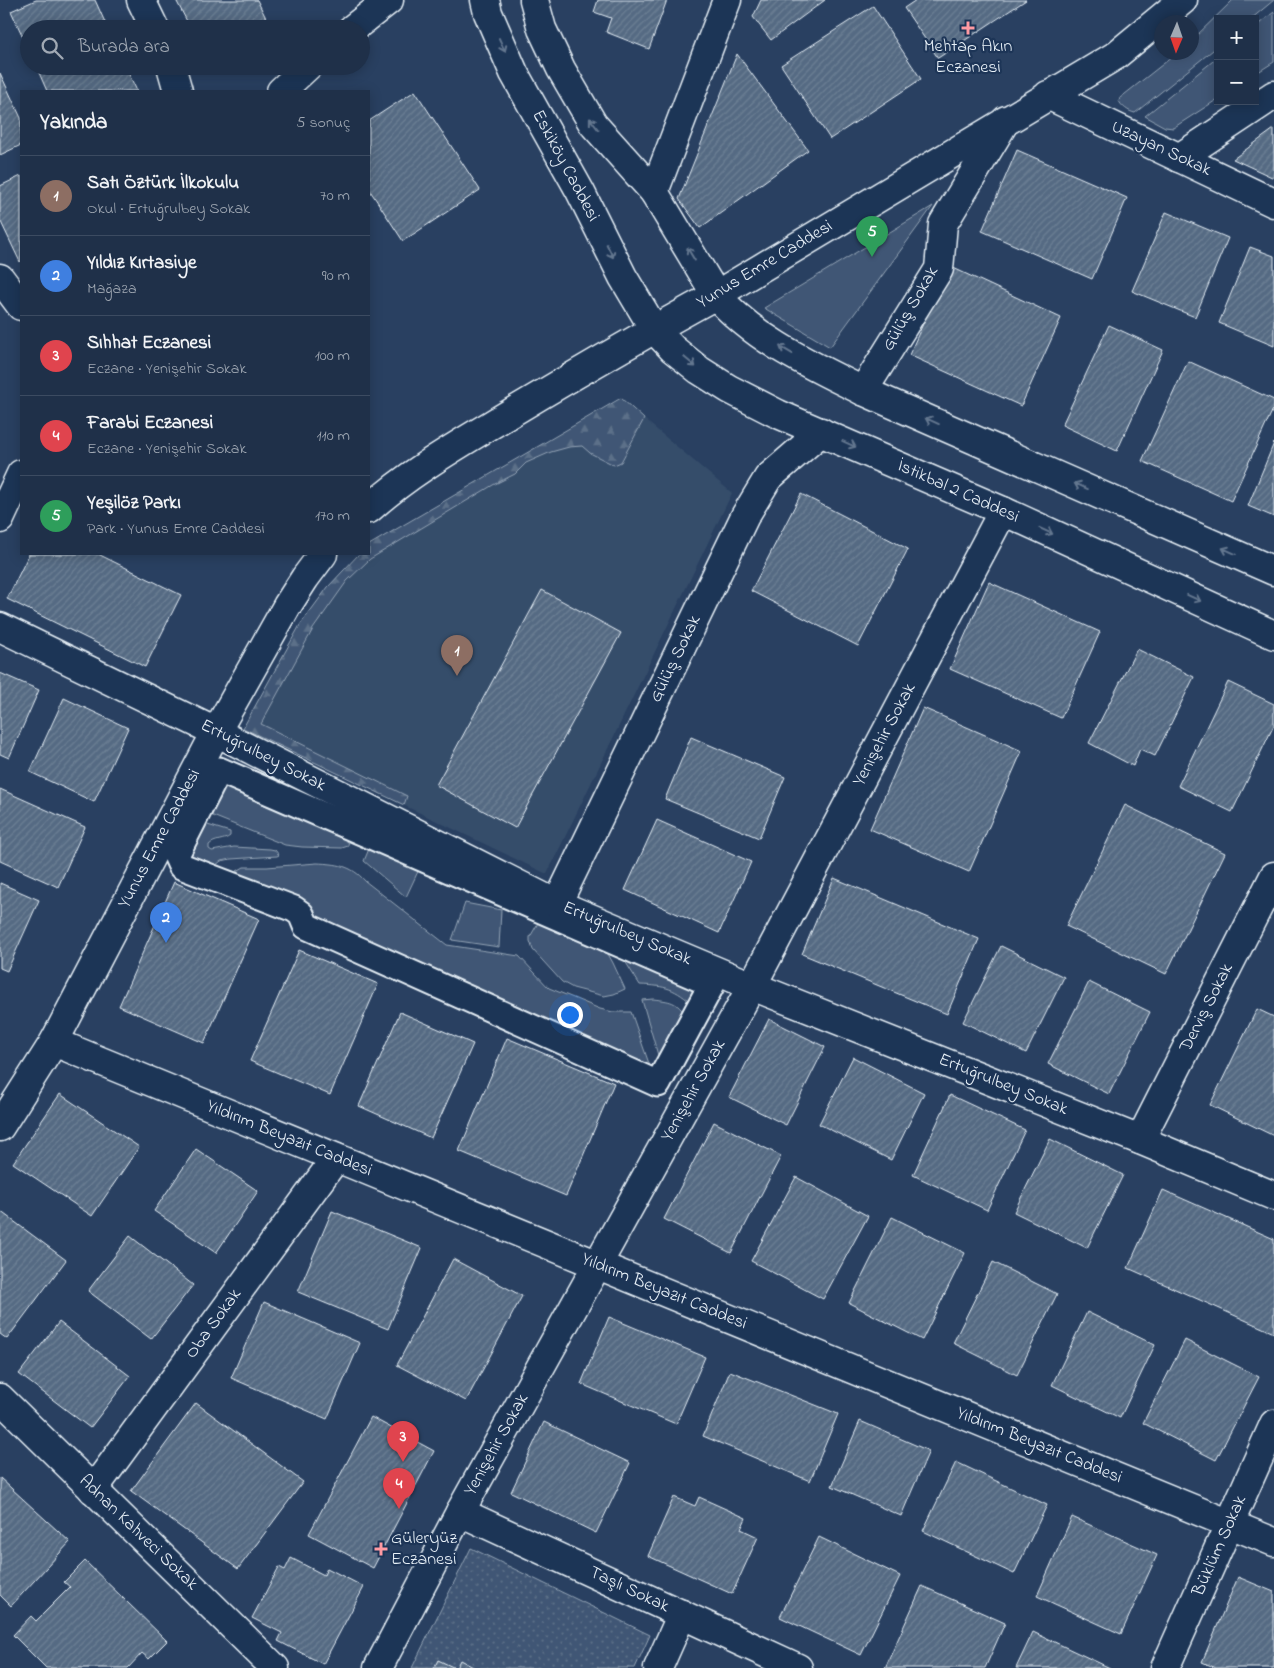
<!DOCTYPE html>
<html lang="tr">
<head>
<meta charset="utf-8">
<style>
  :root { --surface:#1f3049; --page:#273850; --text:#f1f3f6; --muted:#a1a9b4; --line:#3c4b61; --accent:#8bbbb9 }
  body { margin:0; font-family:"Indie Flower",sans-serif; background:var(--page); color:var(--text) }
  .controls { position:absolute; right:15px; top:15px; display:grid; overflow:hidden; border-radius:0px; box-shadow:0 2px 12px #0003 }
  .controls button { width:45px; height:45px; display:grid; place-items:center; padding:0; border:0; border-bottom:1px solid var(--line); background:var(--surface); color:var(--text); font:25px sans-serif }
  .compass { position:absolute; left:1154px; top:15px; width:45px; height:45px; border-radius:50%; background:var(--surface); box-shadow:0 2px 12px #0003; rotate:182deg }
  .you { position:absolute; left:569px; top:1014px; width:18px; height:18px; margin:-12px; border:4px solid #fff; border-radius:50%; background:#1a73e8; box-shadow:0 0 0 8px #1a73e833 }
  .badge { display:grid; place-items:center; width:32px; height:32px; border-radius:50%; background:var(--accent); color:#fff; font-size:16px; font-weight:700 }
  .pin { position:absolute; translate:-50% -41px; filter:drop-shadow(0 1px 2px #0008) }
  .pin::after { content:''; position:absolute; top:26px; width:18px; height:15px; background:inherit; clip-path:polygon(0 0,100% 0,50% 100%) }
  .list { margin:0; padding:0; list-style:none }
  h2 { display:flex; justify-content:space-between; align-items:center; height:65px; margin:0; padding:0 20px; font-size:21px }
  h2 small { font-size:16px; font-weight:400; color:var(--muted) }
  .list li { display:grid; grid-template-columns:32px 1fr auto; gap:15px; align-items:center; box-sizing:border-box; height:80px; padding:0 20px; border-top:1px solid var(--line) }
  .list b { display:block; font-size:19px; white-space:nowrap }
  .list p { margin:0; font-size:16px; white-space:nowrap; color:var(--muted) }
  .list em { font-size:16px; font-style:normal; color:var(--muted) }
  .icon { flex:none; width:28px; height:28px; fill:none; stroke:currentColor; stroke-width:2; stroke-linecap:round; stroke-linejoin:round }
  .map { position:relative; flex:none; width:1274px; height:1668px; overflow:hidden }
  .search { position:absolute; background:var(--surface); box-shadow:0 2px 12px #0003; left:20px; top:20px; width:350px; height:55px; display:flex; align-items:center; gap:12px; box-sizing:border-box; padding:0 18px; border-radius:28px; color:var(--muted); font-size:19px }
  .panel { position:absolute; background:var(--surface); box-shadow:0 2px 12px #0003; left:20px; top:90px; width:350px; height:465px; border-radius:0px }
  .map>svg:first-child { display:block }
  .built { fill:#364d6b }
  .grass { fill:url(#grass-dots); stroke:#94a4b6 }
  .forest { fill:url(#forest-firs); stroke:#94a4b6 }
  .park { fill:#415774; stroke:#94a4b6 }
  .building { fill:url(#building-hatch); stroke:#e8f1f8 }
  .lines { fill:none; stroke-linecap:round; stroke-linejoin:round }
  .pedestrian-casing { stroke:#e8f1f8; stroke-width:29 }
  .minor-casing { stroke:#e8f1f8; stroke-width:31 }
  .tertiary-casing { stroke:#e8f1f8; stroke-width:31 }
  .pedestrian { stroke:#1d3557; stroke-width:25 }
  .minor { stroke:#1d3557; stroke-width:28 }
  .tertiary { stroke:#1d3557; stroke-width:28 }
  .oneway { stroke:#64778f }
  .poi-dot { fill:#ff9aa2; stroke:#1d3557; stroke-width:2 }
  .labels { text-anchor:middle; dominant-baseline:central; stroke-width:4.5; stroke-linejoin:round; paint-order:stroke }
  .poi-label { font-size:18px; fill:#e8f1f8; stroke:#1d3557 }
  .street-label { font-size:18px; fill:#e8f1f8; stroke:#1d3557 }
</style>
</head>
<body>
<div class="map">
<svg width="1274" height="1668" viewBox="0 0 1274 1668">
  <defs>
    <pattern id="grass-dots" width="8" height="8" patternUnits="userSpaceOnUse" patternTransform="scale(1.25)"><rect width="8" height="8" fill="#415774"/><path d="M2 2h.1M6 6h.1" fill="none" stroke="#5c7089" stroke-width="1.8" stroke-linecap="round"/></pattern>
    <pattern id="forest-firs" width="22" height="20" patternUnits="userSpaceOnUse" patternTransform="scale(1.25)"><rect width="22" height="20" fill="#415774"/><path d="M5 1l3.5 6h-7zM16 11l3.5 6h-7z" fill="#5c7089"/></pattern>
    <pattern id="building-hatch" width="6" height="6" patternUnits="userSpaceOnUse" patternTransform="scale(1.25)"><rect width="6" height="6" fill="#556a83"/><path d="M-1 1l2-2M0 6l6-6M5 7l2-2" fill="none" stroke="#6d8095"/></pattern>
  </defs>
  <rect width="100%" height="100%" fill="#294061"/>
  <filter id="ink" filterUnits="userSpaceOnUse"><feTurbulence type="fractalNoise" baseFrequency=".02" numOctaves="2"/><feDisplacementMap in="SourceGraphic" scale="10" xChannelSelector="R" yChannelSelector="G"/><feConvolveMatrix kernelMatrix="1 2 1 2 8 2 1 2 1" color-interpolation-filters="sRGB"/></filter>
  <g filter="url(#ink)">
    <!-- built -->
    <path class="built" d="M 621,398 L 644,419 L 732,493 L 547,874 L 243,728 L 300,625 L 328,587 L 359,554 L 369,554 L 369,545 Z"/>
    <!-- grass -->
    <path class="grass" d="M 471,1548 L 650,1635 L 635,1668 L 412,1668 Z"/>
    <!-- forest -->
    <path class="forest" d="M 621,398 L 644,419 L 621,462 L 614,465 L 590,453 L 582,446 L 569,447 L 551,452 L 526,463 L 515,474 L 493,485 L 370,559 L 347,581 L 313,629 L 261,724 L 407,796 L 404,805 L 243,728 L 300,625 L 328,587 L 359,554 L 369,554 L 369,545 Z"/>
    <!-- park -->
    <g class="park">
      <path d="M 1233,0 L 1274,0 L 1251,19 L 1218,19 L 1218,46 L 1135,113 C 1129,112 1121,106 1119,101 L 1120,98 L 1177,53 L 1192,52 L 1192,40 Z"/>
      <path d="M 1274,12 L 1274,62 L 1255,74 L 1255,27 Z"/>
      <path d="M 1218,57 L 1218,99 L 1173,128 L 1165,127 L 1145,116 Z"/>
      <path d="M 933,206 L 830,347 L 764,308 Z"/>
      <path d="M 220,776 L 349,836 L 348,846 L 342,848 L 302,847 L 285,845 L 203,812 Z"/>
      <path d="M 198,822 L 230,832 L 230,836 C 224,841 215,839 209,845 L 209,849 L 212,851 L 234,847 L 270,849 L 275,850 L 279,855 L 277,856 L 231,859 L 221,861 L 215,866 L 194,869 L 184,849 Z"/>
      <path d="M 371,844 L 421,865 L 406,897 L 364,861 Z"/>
      <path d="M 317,863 C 337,864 351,865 365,881 L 447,945 L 519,956 L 549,988 L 600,1009 L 613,1012 L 631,1012 L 653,1075 L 310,925 L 235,878 L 237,871 L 244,867 L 267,867 Z"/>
      <path d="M 465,903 L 501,910 L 499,947 L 452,940 Z"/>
      <path d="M 542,916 L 602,943 L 613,963 L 625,989 L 614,994 L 604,996 L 573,988 L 562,982 L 533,950 L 530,941 L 530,937 Z"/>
      <path d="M 618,950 L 706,985 L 695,1006 C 674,988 667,986 640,985 Z"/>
      <path d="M 653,999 C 670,1001 677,1001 686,1016 L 662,1069 L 642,1000 Z"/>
    </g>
    <!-- building -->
    <g class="building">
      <path d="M 36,0 L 95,0 L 108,29 L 29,29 L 29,50 L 11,11 Z"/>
      <path d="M 176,0 L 257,0 L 266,18 L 246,29 L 191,29 Z"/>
      <path d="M 598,0 L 667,0 L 649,49 L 606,32 L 611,18 L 594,12 Z"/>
      <path d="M 761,0 L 825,0 L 771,40 L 753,17 Z"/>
      <path d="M 916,0 L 1026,0 L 938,58 L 904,8 Z"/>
      <path d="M 873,6 L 921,79 L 830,139 L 781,65 Z"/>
      <path d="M 737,54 L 808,150 L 700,228 L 679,199 Z"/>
      <path d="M 36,66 L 125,66 L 137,91 L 47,91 Z"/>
      <path d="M 0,73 L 21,118 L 21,145 L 0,155 Z"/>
      <path d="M 415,91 L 480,190 L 403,241 L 369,189 L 369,121 Z"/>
      <path d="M 1274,129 L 1274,178 L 1233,159 Z"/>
      <path d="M 1017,150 L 1127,198 L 1092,279 L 982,231 Z"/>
      <path d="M 21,176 L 21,261 L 20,262 L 0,220 L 0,186 Z"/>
      <path d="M 1166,212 L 1228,238 L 1195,317 L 1132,291 Z"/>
      <path d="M 1250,247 L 1274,256 L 1274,346 L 1219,323 Z"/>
      <path d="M 949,266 L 1061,318 L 1021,406 L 909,355 Z"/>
      <path d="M 1109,325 L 1163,350 L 1117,451 L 1062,425 Z"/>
      <path d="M 1188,361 L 1274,400 L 1274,407 L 1231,501 L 1142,461 Z"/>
      <path d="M 1274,443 L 1274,517 L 1248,506 Z"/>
      <path d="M 801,494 L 908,549 L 858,646 L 751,591 Z"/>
      <path d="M 29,554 L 98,554 L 181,595 L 145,667 L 7,599 Z"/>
      <path d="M 989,582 L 1100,632 L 1061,718 L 950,669 Z"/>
      <path d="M 542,590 L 621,633 L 515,828 L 436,785 Z"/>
      <path d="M 1137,649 L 1194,677 L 1155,756 L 1140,749 L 1133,766 L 1089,743 Z"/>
      <path d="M 0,673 L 39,690 L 9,758 L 0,754 Z"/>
      <path d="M 1228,682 L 1274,704 L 1274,725 L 1232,812 L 1178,786 Z"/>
      <path d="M 64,698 L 128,728 L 94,802 L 30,772 Z"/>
      <path d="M 923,708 L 1022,751 L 969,872 L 870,829 Z"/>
      <path d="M 691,737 L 785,777 L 759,838 L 665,799 Z"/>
      <path d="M 0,789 L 85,827 L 58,887 L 0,861 Z"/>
      <path d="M 1125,805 L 1225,853 L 1166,974 L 1066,926 Z"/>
      <path d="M 657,820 L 751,862 L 719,933 L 625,890 Z"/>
      <path d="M 834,878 L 979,939 L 947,1014 L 802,954 Z"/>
      <path d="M 174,882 L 259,919 L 204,1043 L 119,1006 Z"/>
      <path d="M 0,883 L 39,900 L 7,971 L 0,968 Z"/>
      <path d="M 1001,946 L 1064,977 L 1026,1053 L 963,1022 Z"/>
      <path d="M 299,950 L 378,984 L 330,1095 L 250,1061 Z"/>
      <path d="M 1089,982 L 1150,1012 L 1109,1094 L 1048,1064 Z"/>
      <path d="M 1257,1009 L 1274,1017 L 1274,1136 L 1210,1105 Z"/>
      <path d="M 400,1012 L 473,1044 L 431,1138 L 359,1106 Z"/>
      <path d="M 769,1019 L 825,1047 L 786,1125 L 729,1097 Z"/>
      <path d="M 507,1038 L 614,1083 L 566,1196 L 459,1151 Z"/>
      <path d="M 853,1057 L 924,1093 L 891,1160 L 819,1124 Z"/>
      <path d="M 60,1094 L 139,1147 L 92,1216 L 13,1163 Z"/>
      <path d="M 950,1095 L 1025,1130 L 987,1210 L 913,1175 Z"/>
      <path d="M 714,1122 L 781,1156 L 731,1253 L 664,1219 Z"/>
      <path d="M 1050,1139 L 1123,1175 L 1087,1248 L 1014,1212 Z"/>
      <path d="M 196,1149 L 258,1191 L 216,1253 L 154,1211 Z"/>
      <path d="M 796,1177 L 868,1216 L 823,1299 L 751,1261 Z"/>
      <path d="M 1163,1190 L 1274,1239 L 1274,1333 L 1128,1268 Z"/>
      <path d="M 0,1211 L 66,1260 L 7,1339 L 0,1334 Z"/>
      <path d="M 332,1211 L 422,1248 L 388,1329 L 298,1292 Z"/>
      <path d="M 892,1217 L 965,1253 L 922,1340 L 849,1303 Z"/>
      <path d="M 130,1236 L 193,1285 L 151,1339 L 88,1291 Z"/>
      <path d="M 453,1259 L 522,1296 L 466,1401 L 397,1365 Z"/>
      <path d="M 993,1262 L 1057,1294 L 1017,1375 L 953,1343 Z"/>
      <path d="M 264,1302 L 360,1343 L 327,1419 L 231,1378 Z"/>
      <path d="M 1087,1312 L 1155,1345 L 1120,1418 L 1052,1385 Z"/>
      <path d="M 609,1317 L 705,1357 L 676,1424 L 581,1384 Z"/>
      <path d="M 59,1322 L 130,1376 L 90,1428 L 19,1374 Z"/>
      <path d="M 1185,1340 L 1259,1377 L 1216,1460 L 1143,1423 Z"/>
      <path d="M 730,1371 L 838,1414 L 810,1481 L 703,1436 Z"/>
      <path d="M 196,1403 L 303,1482 L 238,1569 L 131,1491 Z"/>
      <path d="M 371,1417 L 434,1451 L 373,1568 L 309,1534 Z"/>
      <path d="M 860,1421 L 929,1451 L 901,1516 L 832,1486 Z"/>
      <path d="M 544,1422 L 630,1463 L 596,1533 L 511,1492 Z"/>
      <path d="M 956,1462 L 1047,1505 L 1014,1574 L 923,1531 Z"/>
      <path d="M 0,1478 L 70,1542 L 11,1606 L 0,1595 Z"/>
      <path d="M 674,1497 L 695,1506 L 699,1497 L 746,1518 L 741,1529 L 758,1537 L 732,1594 L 648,1556 Z"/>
      <path d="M 1072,1517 L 1157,1555 L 1121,1634 L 1037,1596 Z"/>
      <path d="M 819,1537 L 900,1576 L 861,1655 L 780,1617 Z"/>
      <path d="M 291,1558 L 324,1575 L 327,1568 L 364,1587 L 323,1664 L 278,1641 L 282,1633 L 252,1618 L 279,1567 L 285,1570 Z"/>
      <path d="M 85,1561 L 167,1641 L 149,1659 L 142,1653 L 128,1668 L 46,1668 L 13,1635 L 31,1616 L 36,1621 L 70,1587 L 64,1582 Z"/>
      <path d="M 1238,1577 L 1274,1592 L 1274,1668 L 1216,1668 L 1202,1662 Z"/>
      <path d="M 922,1586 L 1005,1623 L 985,1668 L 885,1668 Z"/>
      <path d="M 1033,1632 L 1110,1668 L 1016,1668 Z"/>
      <path d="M 438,1660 L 455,1668 L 434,1668 Z"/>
      <path d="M 460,1660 L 475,1668 L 456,1668 Z"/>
    </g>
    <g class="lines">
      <defs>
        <path id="pedestrian" d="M 219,770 L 712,984 L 658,1084 L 306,926 L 301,914 L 294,909 L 181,866 L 176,855 Z"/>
        <g id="minor">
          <path d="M 141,0 L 155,29"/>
          <path d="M 352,29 L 389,0"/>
          <path d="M 171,66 L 178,91"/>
          <path d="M 281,91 L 308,66"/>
          <path d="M 1048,95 L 1274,203"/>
          <path d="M 1179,158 L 1274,95"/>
          <path d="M 654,192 L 727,0"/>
          <path d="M 863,391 L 939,269 L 943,224 L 1006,120"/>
          <path d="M 0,519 L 21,474"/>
          <path d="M 0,627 L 216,732 L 557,904 L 752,986 L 1140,1140 L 1274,1196"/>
          <path d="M 557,904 L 745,516 L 768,478 L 821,432"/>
          <path d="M 1140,1140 L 1274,876"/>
          <path d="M 0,1398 L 275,1668"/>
          <path d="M 93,1490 L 336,1158"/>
          <path d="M 460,1512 L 798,1668"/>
          <path d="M 378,1668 L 460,1512 L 752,986 L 1003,511"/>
          <path d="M 658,1668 L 682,1614"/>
          <path d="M 1165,1668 L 1274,1424"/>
        </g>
        <g id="tertiary">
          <path d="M 485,0 L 488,13 L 514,73 L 580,191 L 623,277 L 654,329 L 673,349 L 699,370 L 729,389 L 778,414 L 1003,511 L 1274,635"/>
          <path d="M 534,0 L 542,29 L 561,69 L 593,124 L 654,192 L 716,295 C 755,340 811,365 863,391 L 1274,571"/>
          <path d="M 0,278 L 21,306"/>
          <path d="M 369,509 C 412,470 465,441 514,411 C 581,371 648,332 716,295 L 1115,56 L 1183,0"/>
          <path d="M 54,1042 L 1274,1542"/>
          <path d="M 0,1127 L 54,1042 L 216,732 L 287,606 L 305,578 L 323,554"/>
        </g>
      </defs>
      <!-- pedestrian casing -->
      <use href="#pedestrian" class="pedestrian-casing"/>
      <!-- minor casing -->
      <use href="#minor" class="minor-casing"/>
      <!-- tertiary casing -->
      <use href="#tertiary" class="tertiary-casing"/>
      <!-- pedestrian -->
      <use href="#pedestrian" class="pedestrian"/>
      <!-- minor -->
      <use href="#minor" class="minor"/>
      <!-- tertiary -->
      <use href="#tertiary" class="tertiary"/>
    </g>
    <!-- one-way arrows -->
    <defs><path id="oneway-shaft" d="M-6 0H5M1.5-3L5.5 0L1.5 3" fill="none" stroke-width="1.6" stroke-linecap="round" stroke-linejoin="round" transform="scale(1.25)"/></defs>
    <g class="oneway">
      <use href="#oneway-shaft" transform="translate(502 45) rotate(66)"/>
      <use href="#oneway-shaft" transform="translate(594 124) rotate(-127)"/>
      <use href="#oneway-shaft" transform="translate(610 251) rotate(64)"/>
      <use href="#oneway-shaft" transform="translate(691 254) rotate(-121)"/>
      <use href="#oneway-shaft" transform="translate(786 350) rotate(-149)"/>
      <use href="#oneway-shaft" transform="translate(690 362) rotate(40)"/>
      <use href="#oneway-shaft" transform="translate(932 421) rotate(-156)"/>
      <use href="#oneway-shaft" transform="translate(849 444) rotate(24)"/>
      <use href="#oneway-shaft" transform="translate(1081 486) rotate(-156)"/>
      <use href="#oneway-shaft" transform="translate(1046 531) rotate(25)"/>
      <use href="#oneway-shaft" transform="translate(1229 551) rotate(-156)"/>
      <use href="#oneway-shaft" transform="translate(1194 598) rotate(25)"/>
    </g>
  </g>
  <!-- markers -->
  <g class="poi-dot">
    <path d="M965.5 20.5h5v5h5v5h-5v5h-5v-5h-5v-5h5z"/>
    <path d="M378.5 1541.5h5v5h5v5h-5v5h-5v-5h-5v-5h5z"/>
  </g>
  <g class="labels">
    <!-- poi labels -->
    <g class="poi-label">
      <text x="968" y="47">Mehtap Akın<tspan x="968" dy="21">Eczanesi</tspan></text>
      <text x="391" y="1539" text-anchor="start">Güleryüz<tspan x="391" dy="21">Eczanesi</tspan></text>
    </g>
    <!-- street labels -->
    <g class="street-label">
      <text transform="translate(1161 149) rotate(25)">Uzayan Sokak</text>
      <text transform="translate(565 166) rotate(62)">Eskiköy Caddesi</text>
      <text transform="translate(765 265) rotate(-31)">Yunus Emre Caddesi</text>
      <text transform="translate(911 309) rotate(-60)">Gülüş Sokak</text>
      <text transform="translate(958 492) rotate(24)">İstikbal 2 Caddesi</text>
      <text transform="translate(676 659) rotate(-64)">Gülüş Sokak</text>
      <text transform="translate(885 735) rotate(-62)">Yenişehir Sokak</text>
      <text transform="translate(263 756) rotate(27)">Ertuğrulbey Sokak</text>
      <text transform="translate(160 839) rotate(-62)">Yunus Emre Caddesi</text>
      <text transform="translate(627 934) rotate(23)">Ertuğrulbey Sokak</text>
      <text transform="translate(1207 1008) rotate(-63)">Derviş Sokak</text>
      <text transform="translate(1003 1085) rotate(22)">Ertuğrulbey Sokak</text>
      <text transform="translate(694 1091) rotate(-61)">Yenişehir Sokak</text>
      <text transform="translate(289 1139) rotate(22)">Yıldırım Beyazıt Caddesi</text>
      <text transform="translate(664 1292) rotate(22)">Yıldırım Beyazıt Caddesi</text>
      <text transform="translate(214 1324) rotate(-54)">Oba Sokak</text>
      <text transform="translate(497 1445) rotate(-61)">Yenişehir Sokak</text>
      <text transform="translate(1039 1446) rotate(22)">Yıldırım Beyazıt Caddesi</text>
      <text transform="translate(138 1533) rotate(44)">Adnan Kahveci Sokak</text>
      <text transform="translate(1220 1546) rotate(-66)">Büklüm Sokak</text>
      <text transform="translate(629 1590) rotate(25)">Taşlı Sokak</text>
    </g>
  </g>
</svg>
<div class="controls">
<button>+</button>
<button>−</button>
</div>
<svg class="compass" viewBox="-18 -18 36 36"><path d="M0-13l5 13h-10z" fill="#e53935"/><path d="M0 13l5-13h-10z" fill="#a1a9b4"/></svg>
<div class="you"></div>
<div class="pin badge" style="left:457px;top:676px;background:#8d6e63">1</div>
<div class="pin badge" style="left:166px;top:943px;background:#3f7fe0">2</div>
<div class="pin badge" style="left:403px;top:1462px;background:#e0444e">3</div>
<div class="pin badge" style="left:399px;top:1509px;background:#e0444e">4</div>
<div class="pin badge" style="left:872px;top:257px;background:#2e9e5b">5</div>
<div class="search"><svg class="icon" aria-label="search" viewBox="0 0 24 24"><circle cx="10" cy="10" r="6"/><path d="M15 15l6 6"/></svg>Burada ara</div>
<section class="panel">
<h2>Yakında<small>5 sonuç</small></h2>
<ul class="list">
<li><span class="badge" style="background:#8d6e63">1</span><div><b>Satı Öztürk İlkokulu</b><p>Okul · Ertuğrulbey Sokak</p></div><em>70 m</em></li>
<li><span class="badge" style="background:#3f7fe0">2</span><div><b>Yıldız Kırtasiye</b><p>Mağaza</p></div><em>90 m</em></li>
<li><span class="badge" style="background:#e0444e">3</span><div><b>Sıhhat Eczanesi</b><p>Eczane · Yenişehir Sokak</p></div><em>100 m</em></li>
<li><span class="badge" style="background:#e0444e">4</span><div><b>Farabi Eczanesi</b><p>Eczane · Yenişehir Sokak</p></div><em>110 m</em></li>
<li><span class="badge" style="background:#2e9e5b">5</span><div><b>Yeşilöz Parkı</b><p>Park · Yunus Emre Caddesi</p></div><em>170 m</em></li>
</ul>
</section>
</div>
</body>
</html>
